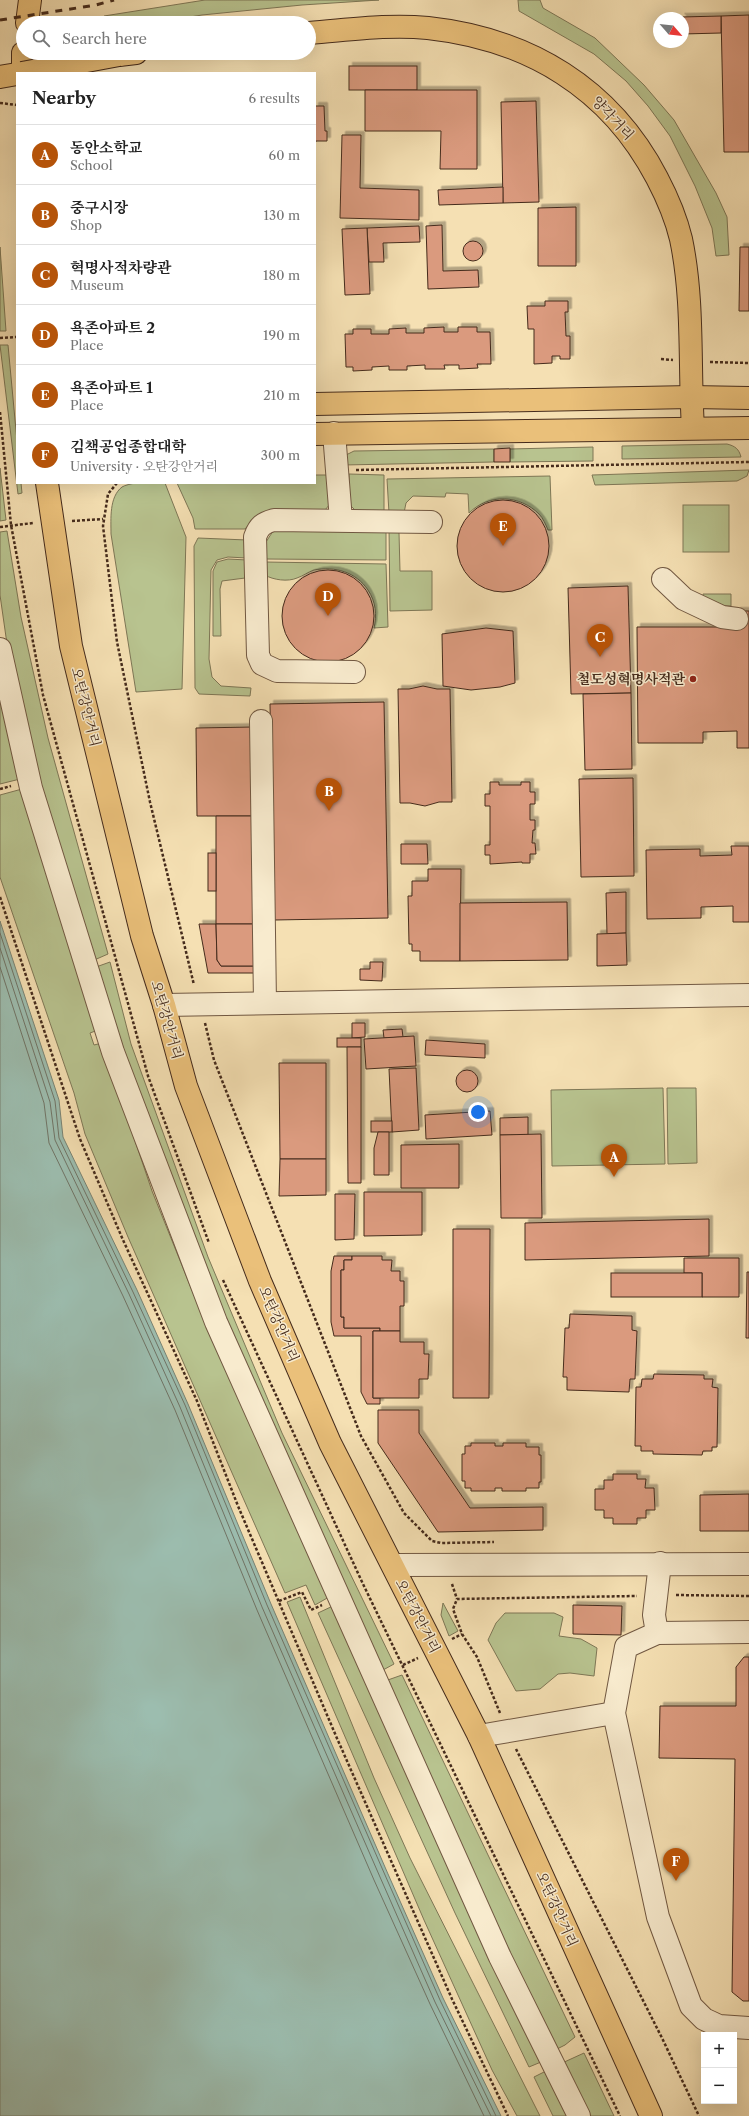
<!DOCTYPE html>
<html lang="en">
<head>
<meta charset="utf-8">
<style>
  :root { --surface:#fff; --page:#f6f6f6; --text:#222; --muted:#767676; --line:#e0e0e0; --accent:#b45309 }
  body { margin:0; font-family:"Libre Caslon Text","Noto Serif KR",serif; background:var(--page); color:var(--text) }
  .controls { position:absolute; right:12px; bottom:12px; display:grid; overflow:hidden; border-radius:0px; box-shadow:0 4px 16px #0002 }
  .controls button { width:36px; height:36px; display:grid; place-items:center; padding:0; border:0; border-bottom:1px solid var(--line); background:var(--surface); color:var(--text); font:20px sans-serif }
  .compass { position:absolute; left:653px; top:12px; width:36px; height:36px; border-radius:50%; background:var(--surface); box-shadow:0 4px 16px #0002; rotate:118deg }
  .you { position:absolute; left:478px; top:1112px; width:14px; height:14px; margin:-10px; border:3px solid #fff; border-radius:50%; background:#1a73e8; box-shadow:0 0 0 6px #1a73e833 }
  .badge { display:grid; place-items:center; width:26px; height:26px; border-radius:50%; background:var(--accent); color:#fff; font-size:13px; font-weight:700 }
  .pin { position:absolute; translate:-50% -33px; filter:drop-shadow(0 1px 2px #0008) }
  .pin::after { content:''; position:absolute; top:21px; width:14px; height:12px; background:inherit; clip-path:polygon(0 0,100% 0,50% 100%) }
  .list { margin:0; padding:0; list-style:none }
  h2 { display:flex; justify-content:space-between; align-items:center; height:52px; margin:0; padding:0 16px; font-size:17px }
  h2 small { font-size:13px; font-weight:400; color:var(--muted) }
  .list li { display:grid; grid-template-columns:26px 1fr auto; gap:12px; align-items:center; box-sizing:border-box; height:60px; padding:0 16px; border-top:1px solid var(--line) }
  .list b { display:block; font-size:15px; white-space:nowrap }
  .list p { margin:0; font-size:13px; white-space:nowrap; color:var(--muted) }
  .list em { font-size:13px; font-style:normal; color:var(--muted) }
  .icon { flex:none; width:22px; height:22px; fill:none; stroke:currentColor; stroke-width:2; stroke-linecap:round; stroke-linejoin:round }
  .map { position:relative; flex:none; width:749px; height:2116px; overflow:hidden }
  .search { position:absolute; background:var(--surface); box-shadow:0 4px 16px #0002; left:16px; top:16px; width:300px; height:44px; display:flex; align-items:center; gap:10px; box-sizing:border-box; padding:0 14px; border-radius:22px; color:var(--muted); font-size:15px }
  .panel { position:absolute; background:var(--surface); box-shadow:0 4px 16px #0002; left:16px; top:72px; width:300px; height:412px; border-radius:0px }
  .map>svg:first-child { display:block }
  .green { fill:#b8c38f; stroke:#7e7756 }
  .water { fill:#9cbdaf; stroke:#798374 }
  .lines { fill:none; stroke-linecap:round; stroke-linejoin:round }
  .shore { stroke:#707466; stroke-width:1 }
  .building { fill:#da9a7e; stroke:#452b1c; filter:url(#shadow) }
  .minor-casing { stroke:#715842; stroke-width:24 }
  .major-casing { stroke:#452b1c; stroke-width:24 }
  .path { stroke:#452b1c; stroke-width:2.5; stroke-dasharray:3 2; stroke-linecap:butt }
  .minor { stroke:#f8ebce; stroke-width:22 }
  .major { stroke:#eac07a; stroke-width:22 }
  .rail { stroke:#452b1c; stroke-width:3; stroke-dasharray:7 7; stroke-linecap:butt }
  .major-bridge-casing { stroke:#452b1c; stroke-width:24; stroke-linecap:butt }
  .major-bridge { stroke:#eac07a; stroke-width:22 }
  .poi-dot { fill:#8f2418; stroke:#f8ebce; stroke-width:1.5 }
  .labels { text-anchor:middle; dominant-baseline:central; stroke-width:3; stroke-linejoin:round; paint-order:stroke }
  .street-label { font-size:14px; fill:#452b1c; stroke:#f8ebce }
  .poi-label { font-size:14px; font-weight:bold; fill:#452b1c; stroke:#f8ebce; text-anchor:end }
</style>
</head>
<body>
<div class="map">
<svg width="749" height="2116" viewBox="0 0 749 2116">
  <defs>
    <filter id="shadow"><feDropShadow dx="3.5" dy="-3.5" stdDeviation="0" flood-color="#0004"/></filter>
  </defs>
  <rect width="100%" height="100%" fill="#f5e0b3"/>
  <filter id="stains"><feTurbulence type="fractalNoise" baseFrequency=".005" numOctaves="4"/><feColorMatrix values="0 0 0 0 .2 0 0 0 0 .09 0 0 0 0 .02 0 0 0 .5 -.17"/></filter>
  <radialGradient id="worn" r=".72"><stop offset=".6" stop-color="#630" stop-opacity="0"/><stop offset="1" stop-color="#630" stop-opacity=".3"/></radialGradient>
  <!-- green -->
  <g class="green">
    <path d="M 205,0 L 379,0 L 302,5 L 202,15 L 154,23 L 106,23 L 104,16 Z"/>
    <path d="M 518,0 L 540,0 L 543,8 L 595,38 L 644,85 L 674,120 L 716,193 L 727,217 L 729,255 L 716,256 L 712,228 L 695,186 L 670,136 L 648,106 L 626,81 L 594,54 L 519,11 Z"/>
    <path d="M 0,247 L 6,331 L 0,331 Z"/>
    <path d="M 0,345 L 8,345 L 17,441 L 17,483 L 21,483 L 22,493 L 18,494 Z"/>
    <path d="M 727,444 C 735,446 739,449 741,457 L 622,459 L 622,446 Z"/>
    <path d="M 593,447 L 593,461 L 510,462 L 510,449 Z"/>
    <path d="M 494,449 L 494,462 L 343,465 L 346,455 L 354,451 Z"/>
    <path d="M 0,468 L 6,520 L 0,521 Z"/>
    <path d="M 749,470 L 747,476 L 737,481 L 595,485 L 592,475 Z"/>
    <path d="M 349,474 L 384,475 L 384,511 L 356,511 L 350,505 Z"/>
    <path d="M 315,475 L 332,475 L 330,504 L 325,510 L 253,520 L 245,529 L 195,529 L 193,518 L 177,483 L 315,483 Z"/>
    <path d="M 550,476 L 552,530 L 548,530 C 546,525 543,518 539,514 C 520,495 489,493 469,513 L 468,494 L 446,493 L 445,497 L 413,496 L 406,503 L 404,513 L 389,513 L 387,479 Z"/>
    <path d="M 135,483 L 165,483 L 186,537 L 182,689 L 136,692 L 111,534 C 111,519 109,497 122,487 C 125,485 131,484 135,483 Z"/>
    <rect x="683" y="505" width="46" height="47"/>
    <path d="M 389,527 L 399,533 L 400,571 L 432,571 L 432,610 L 390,611 Z"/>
    <path d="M 275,528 L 386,531 L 386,560 L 266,559 L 266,542 Z"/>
    <path d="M 7,531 L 21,617 L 48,738 L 108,954 L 92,961 L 24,727 L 6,637 L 0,595 L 0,532 Z"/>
    <path d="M 198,538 L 247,540 L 247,558 L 228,557 L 217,560 L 211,570 L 209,659 L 212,677 L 221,686 L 251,688 L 250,696 L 199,694 L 195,688 L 194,546 Z"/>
    <path d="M 228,559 L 247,560 L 245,578 L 222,581 L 220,589 L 221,636 L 213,636 L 213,571 L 217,562 Z"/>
    <path d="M 265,562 L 386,564 L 388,627 L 374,628 C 377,615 376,602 368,590 C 356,572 335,566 314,570 C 308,572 303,576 297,578 C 288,582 273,580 265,575 Z"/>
    <path d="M 703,594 L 731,594 L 731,606 L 725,606 L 703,597 Z"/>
    <path d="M 0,694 L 20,779 L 0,784 Z"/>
    <path d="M 22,789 L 98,1030 L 90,1033 L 94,1045 L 102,1043 L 152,1191 L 206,1325 L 329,1597 L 315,1605 L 306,1585 L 285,1593 L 128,1237 L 85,1134 L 74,1093 L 0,877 L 0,795 Z"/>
    <path d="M 110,962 L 131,1044 L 208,1257 L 282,1433 L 394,1664 L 383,1670 L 249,1379 L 161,1159 L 96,967 Z"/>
    <path d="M 663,1088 L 665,1164 L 552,1166 L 551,1090 Z"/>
    <path d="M 667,1088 L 696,1088 L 697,1163 L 668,1164 Z"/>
    <path d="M 300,1597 L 374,1778 L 410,1858 L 540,2116 L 517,2116 L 492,2070 L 424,1920 L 287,1602 Z"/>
    <path d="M 443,1603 L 458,1631 L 449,1636 L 441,1615 Z"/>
    <path d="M 335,1605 L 541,2062 L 529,2067 L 455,1913 L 318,1613 Z"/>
    <path d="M 505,1613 L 554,1613 L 563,1617 L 559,1636 L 581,1639 L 597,1648 L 594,1676 L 570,1673 L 558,1674 L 540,1689 L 516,1691 L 488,1640 L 496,1623 Z"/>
    <path d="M 402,1675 L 575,2037 L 565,2045 L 555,2050 L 385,1681 Z"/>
    <path d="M 584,2053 L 614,2116 L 585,2116 L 560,2064 Z"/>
    <path d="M 546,2071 L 568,2116 L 553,2116 L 534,2077 Z"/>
  </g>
  <!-- water -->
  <path class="water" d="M 0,921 L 59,1100 L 63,1137 L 137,1290 L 188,1404 L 271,1604 L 388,1874 L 443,1998 L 501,2116 L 0,2116 Z"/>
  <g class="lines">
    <!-- shore -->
    <g class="shore">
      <path d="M 0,933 L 55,1101 L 59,1138 L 133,1292 L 185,1405 L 267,1605 L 385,1875 L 440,2000 L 496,2116"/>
      <path d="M 0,948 L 50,1102 L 55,1140 L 129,1294 L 180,1407 L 262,1607 L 380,1877 L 435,2002 L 491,2116"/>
      <path d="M 0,967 L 44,1103 L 49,1143 L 123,1296 L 175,1410 L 257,1610 L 374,1880 L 430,2004 L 484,2116"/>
    </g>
  </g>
  <!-- building -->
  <g class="building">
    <path d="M 749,15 L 749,152 L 724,152 L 721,16 Z"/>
    <path d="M 721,16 L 721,33 L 683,34 L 683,18 L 681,17 Z"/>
    <rect x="349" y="66" width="68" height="24"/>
    <path d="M 365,90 L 477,90 L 477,169 L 440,169 L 441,131 L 365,131 Z"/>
    <path d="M 536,101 L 539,202 L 503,203 L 501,102 Z"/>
    <path d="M 315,106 L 324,106 L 325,131 L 327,131 L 327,141 L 316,141 L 315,144 Z"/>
    <path d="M 342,135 L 361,135 L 360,188 L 419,190 L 419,220 L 340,218 Z"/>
    <path d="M 503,187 L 503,203 L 439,205 L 438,190 Z"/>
    <path d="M 576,207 L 576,266 L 538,266 L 538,208 Z"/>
    <path d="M 442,225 L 443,271 L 478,270 L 479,287 L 428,289 L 426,226 Z"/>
    <path d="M 419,226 L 420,242 L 383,243 L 384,262 L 369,262 L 367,228 Z"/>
    <path d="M 367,228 L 370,294 L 345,295 L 342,229 Z"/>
    <circle cx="473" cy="251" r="10"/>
    <path d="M 740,247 L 749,247 L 749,311 L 739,311 Z"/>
    <path d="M 545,301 L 568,301 L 568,312 L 565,312 L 566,336 L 570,336 L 570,359 L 560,359 L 560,356 L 552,356 L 552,363 L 534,364 L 534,329 L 528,329 L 527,306 L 545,306 Z"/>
    <path d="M 444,327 L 444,332 L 458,332 L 458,327 L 477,327 L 477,332 L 490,332 L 491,364 L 477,364 L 478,368 L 459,369 L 459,365 L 444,365 L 445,369 L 425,369 L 425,365 L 407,366 L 407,370 L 389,370 L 389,366 L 372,367 L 372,370 L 353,371 L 353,367 L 346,367 L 345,334 L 353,334 L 353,329 L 371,329 L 371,334 L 389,334 L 389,329 L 406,328 L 406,333 L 424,333 L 424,328 Z"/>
    <path d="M 510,448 L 510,462 L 494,462 L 494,449 Z"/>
    <circle cx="503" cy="546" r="46"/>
    <circle cx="328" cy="616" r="46"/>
    <path d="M 628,586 L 631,693 L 571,694 L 568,588 Z"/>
    <path d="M 737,611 L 749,611 L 749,748 L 737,748 L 737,731 L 703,732 L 703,743 L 638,743 L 637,627 L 737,627 Z"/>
    <path d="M 486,628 L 513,631 L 515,683 L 500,687 L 471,690 L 443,686 L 442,634 Z"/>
    <path d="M 423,686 L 437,689 L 450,689 L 452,802 L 439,802 L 425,806 L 410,803 L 400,803 L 398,689 L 409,689 Z"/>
    <path d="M 631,693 L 632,769 L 585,770 L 583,694 Z"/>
    <path d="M 384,702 L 388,918 L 274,920 L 270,704 Z"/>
    <path d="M 253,727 L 253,816 L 197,816 L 196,728 Z"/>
    <path d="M 633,778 L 634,876 L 581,877 L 579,779 Z"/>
    <path d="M 490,782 L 499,782 L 499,785 L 521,785 L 521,782 L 530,782 L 530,792 L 535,792 L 535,804 L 530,804 L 530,820 L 535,820 L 535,830 L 533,830 L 532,843 L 535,843 L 536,854 L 530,854 L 530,863 L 522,863 L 522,862 L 490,864 L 490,855 L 485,855 L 485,845 L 490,845 L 490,806 L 485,806 L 485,794 L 490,794 Z"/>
    <path d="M 216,816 L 253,816 L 254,924 L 216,924 Z"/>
    <path d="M 401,844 L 427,844 L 428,864 L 401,864 Z"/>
    <path d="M 731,846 L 749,846 L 749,922 L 733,922 L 733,906 L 701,907 L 701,918 L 647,919 L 646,850 L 700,849 L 700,856 L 732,855 Z"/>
    <rect x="208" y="853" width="8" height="38"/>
    <path d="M 428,869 L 461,869 L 460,961 L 420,961 L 420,951 L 412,951 L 412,944 L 409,944 L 408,896 L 412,896 L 412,881 L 428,881 Z"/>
    <path d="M 626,892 L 626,933 L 607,934 L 606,893 Z"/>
    <path d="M 567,902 L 568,960 L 460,961 L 460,903 Z"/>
    <path d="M 199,924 L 216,924 L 217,960 L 221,966 L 254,966 L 254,973 L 208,973 Z"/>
    <path d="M 216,924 L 254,924 L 254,966 L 221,966 L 217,960 Z"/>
    <path d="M 626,933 L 627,965 L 597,966 L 597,934 Z"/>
    <path d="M 370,962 L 383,962 L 382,981 L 360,980 L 360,969 L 370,969 Z"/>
    <path d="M 352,1023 L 365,1023 L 365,1037 L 352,1038 Z"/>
    <path d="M 402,1029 L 403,1037 L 384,1038 L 383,1030 Z"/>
    <path d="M 414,1036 L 416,1066 L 366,1069 L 364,1039 Z"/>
    <rect x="337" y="1038" width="24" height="9"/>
    <path d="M 426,1040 L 485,1044 L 485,1058 L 425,1055 Z"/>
    <path d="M 347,1047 L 361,1047 L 361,1183 L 348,1183 Z"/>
    <path d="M 279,1063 L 326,1063 L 326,1159 L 280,1159 Z"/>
    <path d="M 416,1068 L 419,1130 L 392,1132 L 389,1069 Z"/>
    <circle cx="467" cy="1081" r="11"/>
    <path d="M 490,1111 L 492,1135 L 426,1139 L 425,1115 Z"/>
    <path d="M 528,1117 L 528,1135 L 500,1135 L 500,1118 Z"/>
    <rect x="371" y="1121" width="21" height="11"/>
    <path d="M 378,1132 L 389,1132 L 389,1175 L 374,1175 L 374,1148 Z"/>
    <path d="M 541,1134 L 542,1218 L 501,1218 L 500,1135 Z"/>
    <path d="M 459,1144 L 459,1188 L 401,1188 L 401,1145 Z"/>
    <path d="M 280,1159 L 326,1159 L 326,1195 L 279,1196 Z"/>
    <path d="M 364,1192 L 422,1192 L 422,1235 L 364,1236 Z"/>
    <path d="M 335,1194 L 355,1194 L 354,1239 L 335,1240 Z"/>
    <path d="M 709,1219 L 709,1256 L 525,1260 L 525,1223 Z"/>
    <path d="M 453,1229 L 490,1229 L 489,1398 L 453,1398 Z"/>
    <path d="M 334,1256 L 352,1256 L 352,1260 L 344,1260 L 344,1270 L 341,1270 L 341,1317 L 344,1317 L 344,1328 L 380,1328 L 380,1331 L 373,1331 L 373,1398 L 380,1398 L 380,1404 L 367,1404 L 361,1392 L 361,1336 L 334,1336 L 331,1322 L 331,1271 Z"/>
    <path d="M 352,1256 L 382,1256 L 382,1260 L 392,1260 L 391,1271 L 400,1271 L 400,1281 L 404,1281 L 404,1306 L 400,1306 L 400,1331 L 380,1331 L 380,1328 L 344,1328 L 344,1317 L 341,1317 L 341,1270 L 344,1270 L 344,1260 L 352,1260 Z"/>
    <path d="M 684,1258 L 739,1258 L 739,1297 L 702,1297 L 702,1273 L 684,1273 Z"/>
    <path d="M 747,1272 L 749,1272 L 749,1338 L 746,1338 Z"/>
    <rect x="611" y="1273" width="91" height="24"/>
    <path d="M 570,1314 L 632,1316 L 632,1330 L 637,1331 L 635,1379 L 630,1379 L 629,1392 L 567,1390 L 567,1377 L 563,1377 L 565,1328 L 569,1328 Z"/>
    <path d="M 373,1331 L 400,1331 L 400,1342 L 424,1342 L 424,1354 L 429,1354 L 428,1379 L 419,1379 L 419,1398 L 373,1398 Z"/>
    <path d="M 654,1374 L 704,1375 L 704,1379 L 713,1379 L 712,1387 L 718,1388 L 717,1447 L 712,1447 L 712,1451 L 703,1451 L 702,1455 L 653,1454 L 653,1451 L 641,1451 L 641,1446 L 635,1446 L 636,1387 L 641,1387 L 642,1379 L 653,1379 Z"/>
    <path d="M 378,1410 L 419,1410 L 419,1433 L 470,1508 L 543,1507 L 543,1530 L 438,1532 L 378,1443 Z"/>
    <path d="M 471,1443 L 495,1443 L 495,1446 L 503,1446 L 503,1443 L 526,1443 L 526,1447 L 539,1447 L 539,1455 L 541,1455 L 541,1482 L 539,1482 L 539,1488 L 526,1488 L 526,1491 L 502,1491 L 502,1488 L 495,1488 L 495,1491 L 471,1491 L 471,1488 L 465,1488 L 465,1481 L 462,1481 L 462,1454 L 465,1454 L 465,1446 L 471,1446 Z"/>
    <path d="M 613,1474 L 637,1474 L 637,1479 L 646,1479 L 645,1488 L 654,1488 L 655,1510 L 646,1510 L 646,1518 L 637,1518 L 637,1524 L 613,1524 L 613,1518 L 604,1518 L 604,1510 L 595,1510 L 595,1489 L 604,1489 L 604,1480 L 613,1480 Z"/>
    <path d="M 749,1494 L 749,1531 L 700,1531 L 700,1495 Z"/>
    <path d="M 573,1605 L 622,1606 L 621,1635 L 573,1634 Z"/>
    <path d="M 744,1657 L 749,1657 L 749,2001 L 743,2001 L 732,1992 L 735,1759 L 659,1758 L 660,1706 L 736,1706 L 736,1667 Z"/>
  </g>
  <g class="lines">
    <defs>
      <g id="minor">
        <path d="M 334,433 L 341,520"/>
        <path d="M 663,579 L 684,599 L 722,617 L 737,619"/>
        <path d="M 0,649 L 31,788 L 113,1052 L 216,1322 L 500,1957 L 579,2116"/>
        <path d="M 354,672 L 277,671 L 262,664 L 258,655 L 255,537 C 259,526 263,523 274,520 L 431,522"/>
        <path d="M 261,721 L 265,1003"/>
        <path d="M 164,1005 L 749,995"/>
        <path d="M 660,1563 L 654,1615 L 657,1633 L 626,1647 L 614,1713 L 658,1917 L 691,2006 L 704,2019 L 719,2026 L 749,2028"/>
        <path d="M 393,1565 L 749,1564"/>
        <path d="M 657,1633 L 749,1632"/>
        <path d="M 479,1736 L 614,1713"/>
      </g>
      <g id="major">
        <path d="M 27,23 L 30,0"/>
        <path d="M 309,33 C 349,30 388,24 428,28 C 529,39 610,88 657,178 C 667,197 676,218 681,239 C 694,301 689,366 693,428"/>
        <path d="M 119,55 L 136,53"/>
        <path d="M 23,73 L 23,53"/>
        <path d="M 0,77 L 17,74"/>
        <path d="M 315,404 L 691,397 L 749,398"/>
        <path d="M 315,434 L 749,428"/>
        <path d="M 47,483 L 71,646 L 142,936 L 164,1005 L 186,1086 L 260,1281 L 330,1443 L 479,1736 L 651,2116"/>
      </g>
    </defs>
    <!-- minor casing -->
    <use href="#minor" class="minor-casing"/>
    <!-- major casing -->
    <use href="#major" class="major-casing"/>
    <!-- path -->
    <g class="path">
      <path d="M 0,103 L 17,105"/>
      <path d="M 0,338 L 17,337"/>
      <path d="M 661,359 L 673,360"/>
      <path d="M 710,362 L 749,363"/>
      <path d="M 0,412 L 11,525 L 43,695 L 148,1076 L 209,1243"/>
      <path d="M 356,470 L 749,462"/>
      <path d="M 117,483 L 108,494 L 103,526 L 117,642 L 150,802 L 194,985"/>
      <path d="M 72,521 L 103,519"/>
      <path d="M 0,527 L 33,523"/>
      <path d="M 0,789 L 11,786"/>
      <path d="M 0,897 L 80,1139 L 123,1240 L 197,1401 L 238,1506 L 336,1736 L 452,1999 L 508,2116"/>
      <path d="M 205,1023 L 214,1060 L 361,1436 L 404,1513 L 432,1541 L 441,1543 L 494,1542"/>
      <path d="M 223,1280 L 363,1584 L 620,2116"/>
      <path d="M 452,1584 L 457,1599"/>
      <path d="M 676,1595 L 749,1596"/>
      <path d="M 279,1601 L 302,1592 L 311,1610 L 322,1605"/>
      <path d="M 452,1639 L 462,1634"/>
      <path d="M 403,1665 L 418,1658"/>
      <path d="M 500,1713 L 477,1657 L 462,1634 L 453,1609 L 457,1599 L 637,1596"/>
      <path d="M 516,1749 L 662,2038 L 699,2116"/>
    </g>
    <!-- minor -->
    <use href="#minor" class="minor"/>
    <!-- major -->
    <use href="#major" class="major"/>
    <!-- rail -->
    <path class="rail" d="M 0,20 L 96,5 L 114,0"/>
    <defs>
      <path id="major-bridge" d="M 22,73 L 119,55"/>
    </defs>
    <!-- major-bridge casing -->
    <use href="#major-bridge" class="major-bridge-casing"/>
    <!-- major-bridge -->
    <use href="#major-bridge" class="major-bridge"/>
  </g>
  <!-- markers -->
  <circle class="poi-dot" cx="693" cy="679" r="4"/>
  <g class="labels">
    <!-- street labels -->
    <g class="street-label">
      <text transform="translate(613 118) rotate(47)">양각거리</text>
      <text transform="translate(86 707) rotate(76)">오탄강안거리</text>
      <text transform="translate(167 1020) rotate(74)">오탄강안거리</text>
      <text transform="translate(279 1324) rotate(67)">오탄강안거리</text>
      <text transform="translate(418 1616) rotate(63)">오탄강안거리</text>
      <text transform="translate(557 1909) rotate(66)">오탄강안거리</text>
    </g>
    <!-- poi labels -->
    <g class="poi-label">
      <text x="685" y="679">철도성혁명사적관</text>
    </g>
  </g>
  <rect width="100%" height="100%" filter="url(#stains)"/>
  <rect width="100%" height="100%" fill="url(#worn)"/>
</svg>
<div class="controls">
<button>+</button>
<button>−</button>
</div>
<svg class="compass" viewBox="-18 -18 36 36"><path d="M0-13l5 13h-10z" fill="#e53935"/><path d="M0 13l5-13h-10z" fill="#767676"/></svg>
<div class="you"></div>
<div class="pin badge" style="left:614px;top:1177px">A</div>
<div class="pin badge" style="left:329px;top:811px">B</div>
<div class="pin badge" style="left:600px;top:657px">C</div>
<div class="pin badge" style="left:328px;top:616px">D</div>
<div class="pin badge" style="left:503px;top:546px">E</div>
<div class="pin badge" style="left:676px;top:1881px">F</div>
<div class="search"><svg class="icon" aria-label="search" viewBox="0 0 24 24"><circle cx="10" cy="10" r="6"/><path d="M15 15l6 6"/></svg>Search here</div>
<section class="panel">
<h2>Nearby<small>6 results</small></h2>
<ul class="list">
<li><span class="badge">A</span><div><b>동안소학교</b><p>School</p></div><em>60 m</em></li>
<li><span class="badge">B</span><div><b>중구시장</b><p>Shop</p></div><em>130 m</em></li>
<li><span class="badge">C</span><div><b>혁명사적차량관</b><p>Museum</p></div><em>180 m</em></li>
<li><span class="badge">D</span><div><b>욕존아파트 2</b><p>Place</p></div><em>190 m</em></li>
<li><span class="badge">E</span><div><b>욕존아파트 1</b><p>Place</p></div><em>210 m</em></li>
<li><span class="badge">F</span><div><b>김책공업종합대학</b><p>University · 오탄강안거리</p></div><em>300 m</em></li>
</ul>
</section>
</div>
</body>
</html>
